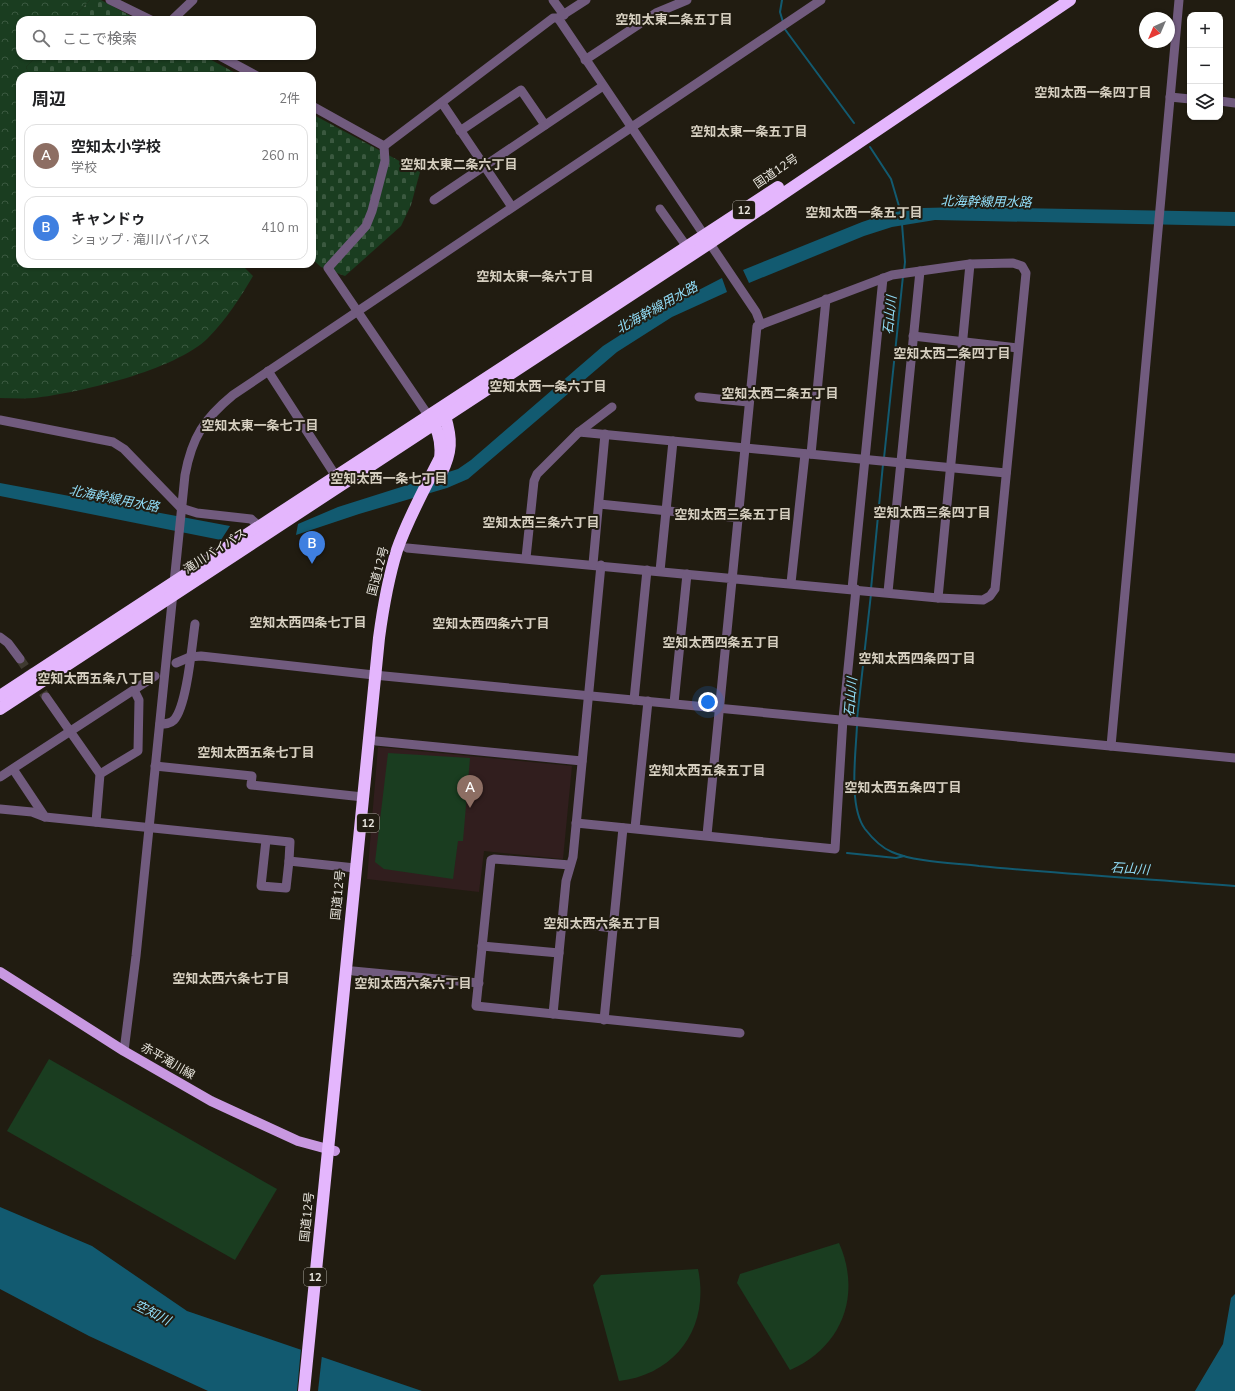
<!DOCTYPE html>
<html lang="ja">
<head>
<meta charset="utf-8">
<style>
  :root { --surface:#fff; --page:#f6f6f6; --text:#202124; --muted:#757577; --line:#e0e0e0; --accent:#197265 }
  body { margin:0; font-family:"Nunito Sans","Noto Sans JP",sans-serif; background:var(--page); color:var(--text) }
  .controls { position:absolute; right:12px; top:12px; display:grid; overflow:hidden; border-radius:8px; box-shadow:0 1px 3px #0004 }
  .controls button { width:36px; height:36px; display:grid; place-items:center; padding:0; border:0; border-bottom:1px solid var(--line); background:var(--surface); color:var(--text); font:20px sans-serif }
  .compass { position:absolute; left:1139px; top:12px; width:36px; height:36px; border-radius:50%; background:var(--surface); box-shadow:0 1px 3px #0004; rotate:224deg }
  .you { position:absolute; left:708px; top:702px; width:14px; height:14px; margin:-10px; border:3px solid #fff; border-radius:50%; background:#1a73e8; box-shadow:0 0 0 6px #1a73e833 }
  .badge { display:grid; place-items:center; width:26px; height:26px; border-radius:50%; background:var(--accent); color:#fff; font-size:13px; font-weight:700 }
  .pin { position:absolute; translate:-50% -33px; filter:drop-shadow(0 1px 2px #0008) }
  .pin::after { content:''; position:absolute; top:21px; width:14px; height:12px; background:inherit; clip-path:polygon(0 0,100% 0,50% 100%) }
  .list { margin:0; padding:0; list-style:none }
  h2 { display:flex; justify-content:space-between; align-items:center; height:52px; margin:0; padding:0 16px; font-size:17px }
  h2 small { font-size:13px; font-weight:400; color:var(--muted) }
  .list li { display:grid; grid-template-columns:26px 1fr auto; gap:12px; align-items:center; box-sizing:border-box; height:64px; margin:0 8px 8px; padding:0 8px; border:1px solid var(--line); border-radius:12px }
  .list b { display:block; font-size:15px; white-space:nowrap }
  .list p { margin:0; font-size:13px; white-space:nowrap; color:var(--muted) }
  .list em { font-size:13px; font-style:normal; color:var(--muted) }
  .icon { flex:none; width:22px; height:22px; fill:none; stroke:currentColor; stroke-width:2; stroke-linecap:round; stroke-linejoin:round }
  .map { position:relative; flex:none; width:1235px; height:1391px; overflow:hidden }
  .search { position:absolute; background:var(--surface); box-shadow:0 1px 3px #0004; left:16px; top:16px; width:300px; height:44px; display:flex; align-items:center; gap:10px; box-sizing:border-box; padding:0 14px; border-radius:12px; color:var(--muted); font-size:15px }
  .panel { position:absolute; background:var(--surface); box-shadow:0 1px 3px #0004; left:16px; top:72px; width:300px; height:196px; border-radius:12px }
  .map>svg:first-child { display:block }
  .education { fill:#311e1e }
  .forest { fill:url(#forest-crowns) }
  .cemetery { fill:url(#cemetery-stones) }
  .pitch { fill:#1a3d20 }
  .water { fill:#125a70 }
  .pier { fill:#211c11 }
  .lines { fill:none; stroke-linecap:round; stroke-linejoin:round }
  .stream { stroke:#125a70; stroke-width:2 }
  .minor-tunnel { stroke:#3f3a30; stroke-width:9; stroke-dasharray:9 4.5; stroke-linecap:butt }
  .minor { stroke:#715b7e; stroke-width:9 }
  .major { stroke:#c898e1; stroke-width:10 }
  .highway { stroke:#e4b6fd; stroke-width:12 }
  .labels { text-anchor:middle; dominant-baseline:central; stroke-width:4; stroke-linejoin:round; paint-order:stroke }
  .shield { fill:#211c11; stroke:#aca9a0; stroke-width:1 }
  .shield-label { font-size:11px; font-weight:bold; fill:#e8e5dd }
  .street-label { font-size:12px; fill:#e8e5dd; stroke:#211c11 }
  .neighbourhood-label { font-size:13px; font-weight:bold; fill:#d6cfc0; stroke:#211c11 }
  .water-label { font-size:13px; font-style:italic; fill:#91ddf8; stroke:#211c11 }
</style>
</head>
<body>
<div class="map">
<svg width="1235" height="1391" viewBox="0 0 1235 1391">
  <defs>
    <pattern id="forest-crowns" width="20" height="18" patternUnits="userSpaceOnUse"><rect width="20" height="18" fill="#1a3d20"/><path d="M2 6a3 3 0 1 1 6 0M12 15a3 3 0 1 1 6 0" fill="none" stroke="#3b5940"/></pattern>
    <pattern id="cemetery-stones" width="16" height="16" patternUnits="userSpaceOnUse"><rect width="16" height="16" fill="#1a3d20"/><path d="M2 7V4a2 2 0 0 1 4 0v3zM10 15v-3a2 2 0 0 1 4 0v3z" fill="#3b5940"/></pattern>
  </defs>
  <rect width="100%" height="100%" fill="#211c11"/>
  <!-- education -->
  <path class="education" d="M 378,747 L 572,766 L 563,859 L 484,851 L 479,892 L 367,879 Z"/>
  <!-- forest -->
  <path class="forest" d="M 0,0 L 90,0 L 71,20 L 20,20 L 20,56 L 37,56 L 26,67 L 30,76 L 20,76 L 20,264 L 241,264 L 253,276 C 240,298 226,320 208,338 C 176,370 79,393 34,398 C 23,399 11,398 0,398 Z"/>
  <!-- cemetery -->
  <g class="cemetery">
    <path d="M 90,0 L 101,0 L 138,20 L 71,20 Z"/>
    <path d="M 37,56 L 204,56 L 241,76 L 30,76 L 26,67 Z"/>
    <path d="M 312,114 L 420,172 L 411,205 L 401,226 L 345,276 L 321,267 L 312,259 Z"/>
  </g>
  <!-- pitch -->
  <g class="pitch">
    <path d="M 388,753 L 470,758 L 463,841 L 458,841 L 453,879 L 384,869 L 375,862 Z"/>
    <path d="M 49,1059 L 277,1189 L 235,1260 L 7,1131 Z"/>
    <path d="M 839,1243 C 862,1295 842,1347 790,1370 L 737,1283 L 740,1274 Z"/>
    <path d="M 698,1269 C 710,1326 677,1374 619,1381 L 593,1285 L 601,1275 Z"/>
  </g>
  <!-- water -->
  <g class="water">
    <path d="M 964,207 L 1235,212 L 1235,226 L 935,220 L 892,227 L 864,236 L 749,283 L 743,270 L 862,222 L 889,213 L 923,208 Z"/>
    <path d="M 722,278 L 727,292 L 672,317 L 617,352 L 468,479 L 447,488 L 359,514 L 296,535 L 298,524 L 338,507 L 458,469 L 471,460 L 603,346 L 656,312 Z"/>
    <path d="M 0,483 L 230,526 L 221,540 L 0,496 Z"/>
    <path d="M 0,1207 L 92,1246 L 187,1311 L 422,1391 L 208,1391 L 89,1336 L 0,1289 Z"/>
    <path d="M 1235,1294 L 1235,1391 L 1195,1391 L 1223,1344 L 1231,1298 Z"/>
  </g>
  <!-- pier -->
  <path class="pier" d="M 301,1348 L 322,1355 L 318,1391 L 297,1391 Z"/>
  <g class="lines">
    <!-- stream -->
    <g class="stream">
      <path d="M 782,0 L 780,12 L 783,22"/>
      <path d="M 784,28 L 854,123"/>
      <path d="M 870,147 L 891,179 L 901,213"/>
      <path d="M 902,224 L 905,262 L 904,271"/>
      <path d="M 884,458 L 903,276"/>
      <path d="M 871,589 L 883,464"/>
      <path d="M 857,719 L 871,594"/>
      <path d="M 857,725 C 856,753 848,806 865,829 C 872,838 882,848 892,852 C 914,862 954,863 979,866 C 1064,874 1150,879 1235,886"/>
      <path d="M 847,853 L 896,858 L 904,856"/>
    </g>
    <!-- minor-tunnel -->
    <path class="minor-tunnel" d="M 20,659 L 46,697"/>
    <!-- minor -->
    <g class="minor">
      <path d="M 110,0 L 151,20"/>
      <path d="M 553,0 L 564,15"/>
      <path d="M 558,18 L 756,312 L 761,325"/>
      <path d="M 172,20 L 193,0"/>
      <path d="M 220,56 L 257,76"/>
      <path d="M 585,60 L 656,13 L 687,0"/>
      <path d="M 1170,97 L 1190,99"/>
      <path d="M 1220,101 L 1235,103"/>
      <path d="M 442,103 L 512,207"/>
      <path d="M 312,106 L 384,146"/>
      <path d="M 460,131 L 521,90 L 545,125"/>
      <path d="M 384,146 L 385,161 L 372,211 L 366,226 L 328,268 L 428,415"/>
      <path d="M 384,146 L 553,18 L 558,18 L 586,0"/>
      <path d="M 434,200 L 603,86"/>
      <path d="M 660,209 L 687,247"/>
      <path d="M 913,336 L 1018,348"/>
      <path d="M 268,371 L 339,481"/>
      <path d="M 699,397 L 748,402"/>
      <path d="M 0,420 L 113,442 L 124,449 L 181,508 L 197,513 L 251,519 L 259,526"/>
      <path d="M 579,432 L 1006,473"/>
      <path d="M 811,454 L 826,299"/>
      <path d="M 599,504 L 738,518"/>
      <path d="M 407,548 L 938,598 L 983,600 L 990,596 L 995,589 L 1026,273 L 1022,266 L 1013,263 L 970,264 L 892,275 L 757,326 L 707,835"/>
      <path d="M 526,558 L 534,481 L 537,474 L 579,432 L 612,407"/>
      <path d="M 593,564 L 605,434"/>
      <path d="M 660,571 L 673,441"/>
      <path d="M 791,583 L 805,454"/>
      <path d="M 852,589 L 883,278"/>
      <path d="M 888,592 L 920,271"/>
      <path d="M 938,598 L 970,264"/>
      <path d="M 0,637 L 8,643 L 20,659"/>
      <path d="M 176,663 L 190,657 L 201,656 L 374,675 L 1235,758"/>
      <path d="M 46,697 L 100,774 L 96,822"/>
      <path d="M 634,700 L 647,570"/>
      <path d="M 674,703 L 687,574"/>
      <path d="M 160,724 C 165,724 170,724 174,720 C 187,706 192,644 195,624"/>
      <path d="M 376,741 L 582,761"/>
      <path d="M 1111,746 L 1179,0"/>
      <path d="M 155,766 L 252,776 L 251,785 L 363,797"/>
      <path d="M 13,769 L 45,817 L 290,842 L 289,861 L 355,868"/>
      <path d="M 100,774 L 138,751 L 139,700 L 134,690"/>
      <path d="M 0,777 L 155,676"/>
      <path d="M 0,809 L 32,812 L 45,817"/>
      <path d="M 576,823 L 835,849 L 843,719 L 856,589"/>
      <path d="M 635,828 L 648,701"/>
      <path d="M 266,840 L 261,886 L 286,888 L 289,861"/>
      <path d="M 570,865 L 494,859 L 491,860 L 476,1006 L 740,1033"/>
      <path d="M 562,922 L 613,928"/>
      <path d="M 482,946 L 559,953"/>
      <path d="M 353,971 L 479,983"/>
      <path d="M 553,1014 L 566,881 L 573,857 L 601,565"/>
      <path d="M 604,1020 L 623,828"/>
      <path d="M 124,1051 L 136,956 L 185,475 C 192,437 204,419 233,395 L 821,0"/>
    </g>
    <!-- major -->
    <path class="major" d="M 0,972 L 124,1051 L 211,1101 L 298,1141 L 335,1151"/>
    <!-- highway -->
    <g class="highway">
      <path d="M 441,474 C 452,452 452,439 445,416"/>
      <path d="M 0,696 L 778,187"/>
      <path d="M 0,709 L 710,243 L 1070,0"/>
      <path d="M 304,1391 L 379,638 C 383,608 388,579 397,550 C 408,518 425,488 440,458 C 442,443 438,429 430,417"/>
    </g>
  </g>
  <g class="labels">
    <!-- shield labels -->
    <g class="shield">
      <rect x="733" y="201" width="22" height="18" rx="3"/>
      <rect x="357" y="814" width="22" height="18" rx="3"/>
      <rect x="304" y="1268" width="22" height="18" rx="3"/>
    </g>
    <g class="shield-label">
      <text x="744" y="210">12</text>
      <text x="368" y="823">12</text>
      <text x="315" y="1277">12</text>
    </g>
    <!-- street labels -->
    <g class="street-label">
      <text transform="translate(776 171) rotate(-34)">国道12号</text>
      <text transform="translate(215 551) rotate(-33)">滝川バイパス</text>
      <text transform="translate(378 571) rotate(-75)">国道12号</text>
      <text transform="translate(338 895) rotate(-84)">国道12号</text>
      <text transform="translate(168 1061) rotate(30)">赤平滝川線</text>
      <text transform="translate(307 1217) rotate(-84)">国道12号</text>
    </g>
    <!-- neighbourhood labels -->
    <g class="neighbourhood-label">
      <text x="674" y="20">空知太東二条五丁目</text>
      <text x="1093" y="93">空知太西一条四丁目</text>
      <text x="749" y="132">空知太東一条五丁目</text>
      <text x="459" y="165">空知太東二条六丁目</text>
      <text x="864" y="213">空知太西一条五丁目</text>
      <text x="535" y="277">空知太東一条六丁目</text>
      <text x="952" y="354">空知太西二条四丁目</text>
      <text x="548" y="387">空知太西一条六丁目</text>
      <text x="780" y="394">空知太西二条五丁目</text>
      <text x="260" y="426">空知太東一条七丁目</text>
      <text x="389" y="479">空知太西一条七丁目</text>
      <text x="932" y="513">空知太西三条四丁目</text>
      <text x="733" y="515">空知太西三条五丁目</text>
      <text x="541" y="523">空知太西三条六丁目</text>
      <text x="308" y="623">空知太西四条七丁目</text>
      <text x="491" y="624">空知太西四条六丁目</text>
      <text x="721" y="643">空知太西四条五丁目</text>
      <text x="917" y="659">空知太西四条四丁目</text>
      <text x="96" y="679">空知太西五条八丁目</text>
      <text x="256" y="753">空知太西五条七丁目</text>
      <text x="707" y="771">空知太西五条五丁目</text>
      <text x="903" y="788">空知太西五条四丁目</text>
      <text x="602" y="924">空知太西六条五丁目</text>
      <text x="231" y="979">空知太西六条七丁目</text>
      <text x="413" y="984">空知太西六条六丁目</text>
    </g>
    <!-- water labels -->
    <g class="water-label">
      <text transform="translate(986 202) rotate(1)">北海幹線用水路</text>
      <text transform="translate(657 308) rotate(-29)">北海幹線用水路</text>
      <text transform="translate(890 315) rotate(-84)">石山川</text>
      <text transform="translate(114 499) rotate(11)">北海幹線用水路</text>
      <text transform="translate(851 697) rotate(-85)">石山川</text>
      <text transform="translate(1130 869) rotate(4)">石山川</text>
      <text transform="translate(152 1313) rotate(27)">空知川</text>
    </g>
  </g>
</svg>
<div class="controls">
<button>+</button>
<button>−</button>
<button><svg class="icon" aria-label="layers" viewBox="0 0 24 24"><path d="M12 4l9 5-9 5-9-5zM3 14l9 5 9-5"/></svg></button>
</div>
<svg class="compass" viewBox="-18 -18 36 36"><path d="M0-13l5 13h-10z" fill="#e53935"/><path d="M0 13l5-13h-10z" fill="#757577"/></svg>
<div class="you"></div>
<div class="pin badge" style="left:470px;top:808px;background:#8d6e63">A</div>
<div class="pin badge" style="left:312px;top:564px;background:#3f7fe0">B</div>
<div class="search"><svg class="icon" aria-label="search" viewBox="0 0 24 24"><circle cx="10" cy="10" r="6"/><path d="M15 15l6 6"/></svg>ここで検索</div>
<section class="panel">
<h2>周辺<small>2件</small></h2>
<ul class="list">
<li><span class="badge" style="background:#8d6e63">A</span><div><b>空知太小学校</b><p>学校</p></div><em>260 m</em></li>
<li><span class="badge" style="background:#3f7fe0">B</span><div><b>キャンドゥ</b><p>ショップ · 滝川バイパス</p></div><em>410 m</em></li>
</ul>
</section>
</div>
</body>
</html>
